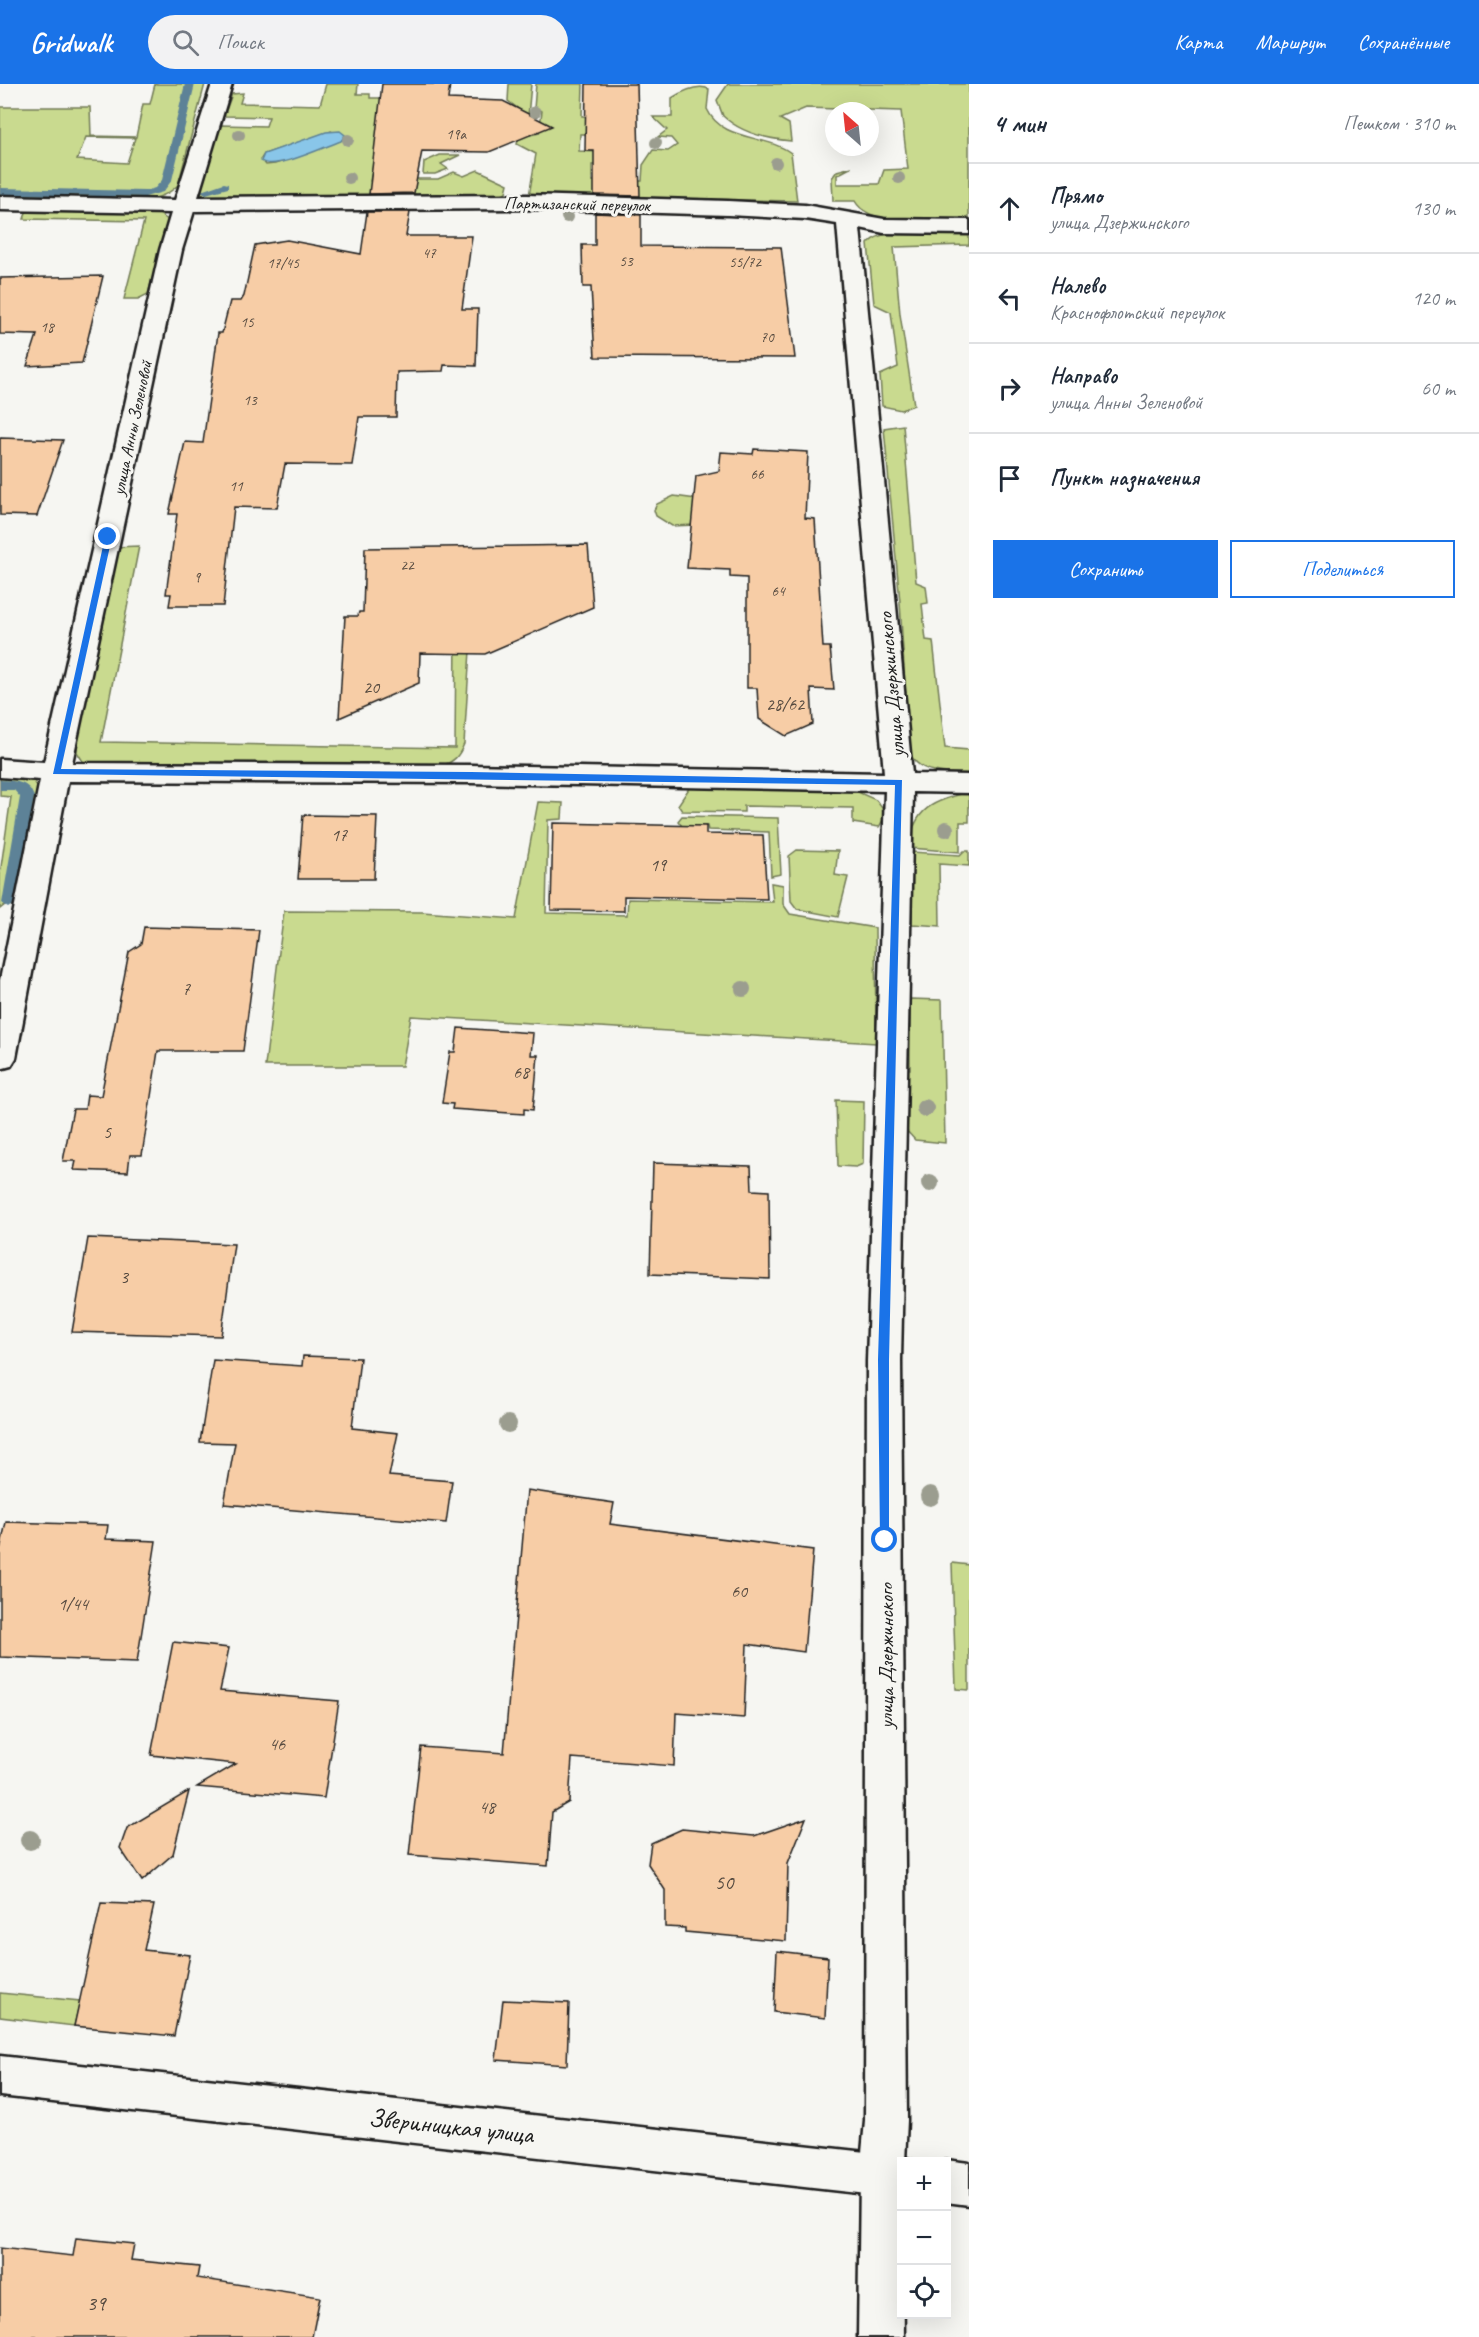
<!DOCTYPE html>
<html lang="ru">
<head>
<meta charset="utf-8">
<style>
  :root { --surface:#fff; --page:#f2f2f3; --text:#1f2937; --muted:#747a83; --line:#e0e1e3; --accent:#1a73e8 }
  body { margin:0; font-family:Caveat,sans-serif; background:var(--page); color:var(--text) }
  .controls { position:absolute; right:18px; bottom:18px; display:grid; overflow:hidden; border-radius:0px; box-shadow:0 6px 24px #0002 }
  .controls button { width:54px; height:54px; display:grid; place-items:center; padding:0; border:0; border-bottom:2px solid var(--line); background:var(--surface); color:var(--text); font:30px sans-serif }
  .compass { position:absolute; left:825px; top:18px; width:54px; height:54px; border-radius:50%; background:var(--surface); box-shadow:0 6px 24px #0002; rotate:333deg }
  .stop { position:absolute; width:18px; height:18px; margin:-14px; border:4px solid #1a73e8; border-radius:50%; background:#fff }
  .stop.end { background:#1a73e8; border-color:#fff; box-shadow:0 2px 6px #0008 }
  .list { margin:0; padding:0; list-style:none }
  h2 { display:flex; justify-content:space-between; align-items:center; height:78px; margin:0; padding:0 24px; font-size:26px }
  h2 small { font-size:20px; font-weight:400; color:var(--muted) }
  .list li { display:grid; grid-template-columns:39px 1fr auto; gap:18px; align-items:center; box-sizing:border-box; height:90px; padding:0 24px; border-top:2px solid var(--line) }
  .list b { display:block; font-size:22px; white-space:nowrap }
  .list p { margin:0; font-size:20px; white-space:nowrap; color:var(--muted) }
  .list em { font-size:20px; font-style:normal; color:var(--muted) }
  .actions { display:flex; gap:12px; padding:18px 24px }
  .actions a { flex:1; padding:14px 0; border:2px solid var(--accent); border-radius:0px; text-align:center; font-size:21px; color:var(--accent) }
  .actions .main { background:var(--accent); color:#fff }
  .icon { flex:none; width:33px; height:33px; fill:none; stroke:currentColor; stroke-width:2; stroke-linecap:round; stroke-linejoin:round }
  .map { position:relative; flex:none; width:969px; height:2253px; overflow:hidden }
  header { display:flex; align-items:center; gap:36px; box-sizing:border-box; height:84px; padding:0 30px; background:var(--accent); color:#fff }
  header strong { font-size:28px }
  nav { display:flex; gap:33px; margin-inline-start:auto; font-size:21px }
  .search { width:420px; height:54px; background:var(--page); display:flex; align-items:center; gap:15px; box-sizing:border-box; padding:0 21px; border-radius:33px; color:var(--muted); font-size:22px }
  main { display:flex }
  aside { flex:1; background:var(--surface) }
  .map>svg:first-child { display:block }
  .green { fill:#c9da8f; stroke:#727b56; stroke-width:1.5; fill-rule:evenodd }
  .water { fill:#89c6e9; stroke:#5d8297; stroke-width:1.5 }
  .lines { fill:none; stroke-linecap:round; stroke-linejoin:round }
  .stream { fill:#5d8297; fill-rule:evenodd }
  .building { fill:#f7cda6; stroke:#1c1c1c; stroke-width:1.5 }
  .street-casing { stroke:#1c1c1c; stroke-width:5 }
  .secondary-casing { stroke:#1c1c1c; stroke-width:5 }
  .street { fill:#f6f6f2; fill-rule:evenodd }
  .secondary { fill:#f6f6f2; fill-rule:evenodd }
  .tree { fill:#9b9d8f }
  .route { fill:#1a73e8 }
  .labels { text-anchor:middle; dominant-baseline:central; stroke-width:6; stroke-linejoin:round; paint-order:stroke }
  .far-number-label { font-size:15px; fill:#53483e }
  .far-street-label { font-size:18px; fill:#1c1c1c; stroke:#f6f6f2 }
  .number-label { font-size:18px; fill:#53483e }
  .street-label { font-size:21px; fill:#1c1c1c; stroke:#f6f6f2 }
  .near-number-label { font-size:21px; fill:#53483e }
  .near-street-label { font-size:26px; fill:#1c1c1c; stroke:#f6f6f2 }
</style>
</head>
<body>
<header>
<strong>Gridwalk</strong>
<div class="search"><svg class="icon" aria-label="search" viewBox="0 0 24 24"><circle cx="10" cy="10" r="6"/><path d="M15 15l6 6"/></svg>Поиск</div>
<nav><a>Карта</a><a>Маршрут</a><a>Сохранённые</a></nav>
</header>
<main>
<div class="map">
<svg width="969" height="2253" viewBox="0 0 969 2253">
  <rect width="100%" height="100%" fill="#f6f6f2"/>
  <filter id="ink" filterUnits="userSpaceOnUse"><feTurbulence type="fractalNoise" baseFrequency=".0167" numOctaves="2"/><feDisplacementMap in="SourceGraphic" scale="12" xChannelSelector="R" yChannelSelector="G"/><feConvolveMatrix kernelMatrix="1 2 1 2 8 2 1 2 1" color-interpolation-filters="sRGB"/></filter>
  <g filter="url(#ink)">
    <!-- green -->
    <g class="green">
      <path d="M 155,0 L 205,0 L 178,101 C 165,114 153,115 136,115 L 0,112 L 0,23 L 90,23 L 91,52 L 136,53 L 143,20 L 150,20 ZM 86,53 L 135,54 L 127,79 L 77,76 Z"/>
      <path d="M 326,0 L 358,0 L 357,10 L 370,10 L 370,14 L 386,14 L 370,97 L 374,98 L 373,113 L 207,113 L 198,109 L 197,105 L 221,41 L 266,42 L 269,33 L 224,32 L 232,10 L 243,9 L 240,19 L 320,21 ZM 331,47 L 344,55 L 275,80 L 266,81 L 261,75 L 264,70 Z"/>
      <path d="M 509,0 L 531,0 L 528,32 L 508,17 Z"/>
      <path d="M 536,0 L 583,0 L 582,32 L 603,33 L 589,50 L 580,50 L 579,67 L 619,69 L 637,81 L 592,81 L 592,97 L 642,97 L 643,81 L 653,66 L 668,67 L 677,61 L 671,54 L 658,53 L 667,46 L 653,33 L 672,33 L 672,14 C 683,7 698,0 709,5 L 707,25 C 722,58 766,50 791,69 L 797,117 L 529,112 L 536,70 L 517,60 L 519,53 L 539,49 L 542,27 L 534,25 Z"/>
      <path d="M 728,0 L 969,0 L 969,137 C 940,137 870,145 855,117 L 833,117 L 832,94 L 837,87 L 852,83 L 837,91 L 837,100 L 879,100 L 884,86 L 908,85 L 901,27 L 806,24 L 780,35 L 789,40 L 791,57 C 767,55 741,49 723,32 L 717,16 Z"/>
      <path d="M 440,71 L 460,71 L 441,80 L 448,85 L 435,90 L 423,90 L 424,78 Z"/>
      <path d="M 478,86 L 508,100 L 506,108 L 498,112 L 416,112 L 412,109 L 416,95 L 438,95 L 454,88 L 464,92 Z"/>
      <path d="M 27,125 L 156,128 L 168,136 L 148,210 L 138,215 L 124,215 L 144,137 L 24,135 Z"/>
      <path d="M 969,148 L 969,161 L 894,163 L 900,230 L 914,321 L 901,326 L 882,322 L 880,291 L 898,283 L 891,228 L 874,220 L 868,160 C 881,141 947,148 969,148 Z"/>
      <path d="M 903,341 L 916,498 L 926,502 L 928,519 L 922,520 L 926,556 L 933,557 L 945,664 L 969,666 L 969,690 C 947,689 916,691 909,666 L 900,518 L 884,344 Z"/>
      <path d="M 674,412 L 696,415 L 695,441 L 672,442 L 656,432 L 654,426 L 657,420 Z"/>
      <path d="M 139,462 L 101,658 L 455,664 L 456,550 L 471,551 L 464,660 C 459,672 454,678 442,681 L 290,679 L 98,682 L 84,679 L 77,668 L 78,637 L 114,463 Z"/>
      <path d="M 0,692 L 34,697 L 41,710 L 19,822 L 5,821 L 0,825 L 0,790 L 11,713 L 0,712 Z"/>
      <path d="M 690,703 L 851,705 L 876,716 L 882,724 L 884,734 L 879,743 L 853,739 L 853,724 L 744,722 L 744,728 L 682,727 L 678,721 Z"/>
      <path d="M 969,708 L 969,738 L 960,738 L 960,768 L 910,764 C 912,724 934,717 969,708 Z"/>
      <path d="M 538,718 L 563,719 L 562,735 L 548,736 L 546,829 L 627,831 L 628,815 L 773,818 L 771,799 L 783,801 L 783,820 L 790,830 L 875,844 L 876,959 L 411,932 L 402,982 L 265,982 L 284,827 L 422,828 L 516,835 Z"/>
      <path d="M 682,732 L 778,734 L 781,790 L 771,792 L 769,748 L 708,746 L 707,742 L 682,742 L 678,737 Z"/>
      <path d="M 797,766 L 838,767 L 835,791 L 848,793 L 838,833 L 797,825 L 791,817 L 789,772 Z"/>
      <path d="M 964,767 L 969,767 L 969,782 L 939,780 L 940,842 L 912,840 L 911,768 L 960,771 Z"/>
      <path d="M 910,915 L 942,916 L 945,1059 L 915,1056 L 906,1046 L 906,985 L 910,985 Z"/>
      <path d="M 836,1016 L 864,1017 L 863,1080 L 856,1083 L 838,1082 Z"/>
      <path d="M 952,1479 L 969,1481 L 969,1606 L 956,1605 Z"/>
      <path d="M 0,1909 L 80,1917 L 74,1942 L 0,1933 Z"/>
    </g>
    <!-- water -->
    <path class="water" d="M 340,47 L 345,51 L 341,57 C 324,63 275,87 261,77 L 264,70 L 326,48 Z"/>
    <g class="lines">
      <!-- stream -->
      <g class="stream">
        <path d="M 185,0 L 195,0 L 172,96 L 163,108 L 145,113 L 0,110 L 0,104 L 145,107 L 155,104 L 162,96 Z"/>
        <path d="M 224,99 L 228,100 L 228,104 L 206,110 L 201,107 Z"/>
        <path d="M 0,696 C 15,697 29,697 34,713 L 16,819 L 9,824 L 2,819 L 20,713 L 14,706 L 0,706 Z"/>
      </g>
    </g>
    <!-- building -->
    <g class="building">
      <path d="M 382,0 L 450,0 L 448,15 L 503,17 L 552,42 L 489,68 L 422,67 L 414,109 L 369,110 Z"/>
      <path d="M 586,0 L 637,0 L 640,112 L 594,111 L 594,67 L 585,67 Z"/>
      <path d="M 367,128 L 410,128 L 406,152 L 472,152 L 462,225 L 478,225 L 476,282 L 444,281 L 443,287 L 397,288 L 396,333 L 359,333 L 352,381 L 285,380 L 277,424 L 234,423 L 223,522 L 169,522 L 171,510 L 166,510 L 177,430 L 169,430 L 185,358 L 203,359 L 218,249 L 222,249 L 230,217 L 241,217 L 244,212 L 255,161 L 287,156 L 361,170 Z"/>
      <path d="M 595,129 L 641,131 L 641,162 L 781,163 L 795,274 L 595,273 L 591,203 L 583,203 L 582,161 L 595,161 Z"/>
      <path d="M 103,192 L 82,279 L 27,282 L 37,251 L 0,250 L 0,194 Z"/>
      <path d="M 0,354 L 63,356 L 37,432 L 0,431 Z"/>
      <path d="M 754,365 L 808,368 L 805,434 L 815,435 L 823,563 L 830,563 L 834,606 L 811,605 L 813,640 L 786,652 L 759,635 L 757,604 L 747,604 L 747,494 L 730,493 L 730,486 L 687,484 L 696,392 L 719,387 L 721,368 L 753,370 Z"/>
      <path d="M 588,461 L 593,523 L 485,570 L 420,569 L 419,599 L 339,634 L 345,532 L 358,532 L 359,528 L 363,528 L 365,464 Z"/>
      <path d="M 303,731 L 377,732 L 374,795 L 298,795 Z"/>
      <path d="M 553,739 L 706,742 L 706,750 L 763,751 L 767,815 L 624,812 L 624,827 L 551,826 Z"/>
      <path d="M 144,843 L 259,846 L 243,967 L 158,967 L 142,1071 L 130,1071 L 128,1088 L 74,1086 L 76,1077 L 63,1077 L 73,1025 L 85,1025 L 87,1011 L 101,1012 L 129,868 L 141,860 Z"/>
      <path d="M 458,944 L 533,949 L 531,971 L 538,971 L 533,1026 L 524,1025 L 524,1030 L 452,1025 L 453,1020 L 442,1019 L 450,968 L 455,968 Z"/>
      <path d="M 653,1079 L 751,1082 L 752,1106 L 769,1107 L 770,1195 L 650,1190 Z"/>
      <path d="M 88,1154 L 234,1160 L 221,1252 L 72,1248 Z"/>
      <path d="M 303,1272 L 360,1274 L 352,1344 L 398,1349 L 389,1392 L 452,1397 L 446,1439 L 224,1420 L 235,1359 L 200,1358 L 213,1276 L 302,1282 Z"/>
      <path d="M 527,1406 L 614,1419 L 610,1440 L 813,1466 L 804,1568 L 747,1560 L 744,1634 L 676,1629 L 674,1682 L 572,1674 L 569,1718 L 552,1728 L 548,1782 L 409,1771 L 421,1663 L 504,1669 Z"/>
      <path d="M 6,1438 L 108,1441 L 106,1455 L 156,1457 L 137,1578 L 0,1573 L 0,1466 Z"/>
      <path d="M 173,1558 L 229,1564 L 220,1607 L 339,1617 L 324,1714 L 197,1703 L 236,1680 L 151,1671 Z"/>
      <path d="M 189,1707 L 173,1770 L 142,1797 L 120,1764 L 127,1744 Z"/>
      <path d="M 806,1734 L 788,1779 L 786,1857 L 685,1848 L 685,1844 L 665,1843 L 665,1806 L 648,1780 L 651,1759 L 682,1745 L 754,1752 Z"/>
      <path d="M 101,1819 L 154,1821 L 144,1866 L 190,1871 L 174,1952 L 74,1942 Z"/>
      <path d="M 777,1867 L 828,1873 L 825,1934 L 774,1928 Z"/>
      <path d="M 503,1916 L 569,1919 L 567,1981 L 496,1976 Z"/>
      <path d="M 76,2154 L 134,2160 L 131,2176 L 199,2183 L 197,2194 L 320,2213 L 312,2253 L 0,2253 L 0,2164 L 73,2172 Z"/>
    </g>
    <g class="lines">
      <defs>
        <path id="street" d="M 212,0 L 232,0 L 198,113 L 527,111 L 728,117 L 805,121 L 884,135 L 969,136 L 969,150 L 884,149 L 860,144 L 912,690 L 969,691 L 969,709 L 913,708 L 901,1277 L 907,2036 L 905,2078 L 902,2078 L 904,2253 L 858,2253 L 860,2091 L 865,2036 L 867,1277 L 885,707 L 471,699 L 68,697 L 16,974 L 11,982 L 0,985 L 0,896 L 40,696 L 0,693 L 0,675 L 44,678 L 160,166 L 171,129 L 0,126 L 0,112 L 175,116 ZM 527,125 L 728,131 L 805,135 L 837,140 L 884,689 L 471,681 L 72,679 L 182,166 L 194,127 Z"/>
        <g id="secondary">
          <path d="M 0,1972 L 902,2072 L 916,2078 L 902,2078 L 902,2114 L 0,2012 Z"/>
          <path d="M 946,2076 L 969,2079 L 969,2121 L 946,2118 L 946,2078 L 941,2078 Z"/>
        </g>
      </defs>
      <!-- street casing -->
      <use href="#street" class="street-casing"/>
      <!-- secondary casing -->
      <use href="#secondary" class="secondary-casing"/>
      <!-- street -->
      <use href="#street" class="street"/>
      <!-- secondary -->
      <use href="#secondary" class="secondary"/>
    </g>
    <!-- trees -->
    <g class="tree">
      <circle cx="535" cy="28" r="6"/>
      <circle cx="239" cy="51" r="6"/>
      <circle cx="348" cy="56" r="6"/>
      <circle cx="656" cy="59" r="6"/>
      <circle cx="776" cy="79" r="6"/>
      <circle cx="349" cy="94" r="6"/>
      <circle cx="899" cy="94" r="6"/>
      <circle cx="567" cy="133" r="6"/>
      <circle cx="946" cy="745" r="8"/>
      <circle cx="743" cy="905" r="8"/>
      <circle cx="925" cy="1024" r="9"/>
      <circle cx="930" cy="1099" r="9"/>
      <circle cx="508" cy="1340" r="9"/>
      <circle cx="930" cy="1412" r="10"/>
      <circle cx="30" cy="1756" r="10"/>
    </g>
  </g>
  <!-- route -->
  <path class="route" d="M 108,450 L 112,453 L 61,685 L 471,688 L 902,696 L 889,1276 L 889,1459 L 885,1460 L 880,1456 L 878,1276 L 895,701 L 53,690 L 105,453 Z"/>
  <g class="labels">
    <!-- far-number labels -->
    <g class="far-number-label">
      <text x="456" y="50">19а</text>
      <text x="429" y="169">47</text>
      <text x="626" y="177">53</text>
      <text x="745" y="178">55/72</text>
      <text x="283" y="179">17/45</text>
      <text x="247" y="238">15</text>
      <text x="47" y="243">18</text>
      <text x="767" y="253">70</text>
      <text x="250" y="316">13</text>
      <text x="757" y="390">66</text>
      <text x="236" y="402">11</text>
      <text x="407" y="481">22</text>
      <text x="197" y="493">9</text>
      <text x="778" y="507">64</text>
    </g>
    <!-- far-street labels -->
    <g class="far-street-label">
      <text transform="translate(577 120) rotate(1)">Партизанский переулок</text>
      <text transform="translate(132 344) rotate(-78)">улица Анны Зеленовой</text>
    </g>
    <!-- number labels -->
    <g class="number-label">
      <text x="371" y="603">20</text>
      <text x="785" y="620">28/62</text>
      <text x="339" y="751">17</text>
      <text x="658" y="781">19</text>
      <text x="186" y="905">7</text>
      <text x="521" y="988">68</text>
      <text x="107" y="1048">5</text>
      <text x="124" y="1193">3</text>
      <text x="739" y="1507">60</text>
      <text x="73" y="1520">1/44</text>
      <text x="277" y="1660">46</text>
      <text x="487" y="1723">48</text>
    </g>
    <!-- street labels -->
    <g class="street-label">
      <text transform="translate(891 601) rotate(-95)">улица Дзержинского</text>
      <text transform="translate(886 1572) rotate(-90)">улица Дзержинского</text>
    </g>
    <!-- near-number labels -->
    <g class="near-number-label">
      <text x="724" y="1798">50</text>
      <text x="96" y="2219">39</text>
    </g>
    <!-- near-street labels -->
    <g class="near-street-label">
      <text transform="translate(451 2042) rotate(6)">Звериницкая улица</text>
    </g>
  </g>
</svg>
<div class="controls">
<button>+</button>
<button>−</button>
<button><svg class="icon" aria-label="locate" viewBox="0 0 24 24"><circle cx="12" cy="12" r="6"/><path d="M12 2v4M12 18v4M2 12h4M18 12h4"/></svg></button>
</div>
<svg class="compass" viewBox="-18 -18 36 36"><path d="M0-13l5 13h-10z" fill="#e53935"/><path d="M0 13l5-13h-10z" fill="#747a83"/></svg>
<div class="stop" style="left:885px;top:1456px"></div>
<div class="stop end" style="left:108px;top:453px"></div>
</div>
<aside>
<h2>4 мин<small>Пешком · 310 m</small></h2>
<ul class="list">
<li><svg class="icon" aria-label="ahead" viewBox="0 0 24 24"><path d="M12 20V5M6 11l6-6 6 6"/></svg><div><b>Прямо</b><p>улица Дзержинского</p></div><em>130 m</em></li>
<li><svg class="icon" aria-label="left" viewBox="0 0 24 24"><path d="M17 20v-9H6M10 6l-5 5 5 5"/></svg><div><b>Налево</b><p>Краснофлотский переулок</p></div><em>120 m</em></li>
<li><svg class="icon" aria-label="right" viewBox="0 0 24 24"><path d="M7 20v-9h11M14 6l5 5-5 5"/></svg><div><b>Направо</b><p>улица Анны Зеленовой</p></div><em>60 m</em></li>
<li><svg class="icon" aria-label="arrive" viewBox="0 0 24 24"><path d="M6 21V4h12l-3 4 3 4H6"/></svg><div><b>Пункт назначения</b></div></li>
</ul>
<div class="actions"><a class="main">Сохранить</a><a>Поделиться</a></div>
</aside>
</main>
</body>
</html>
